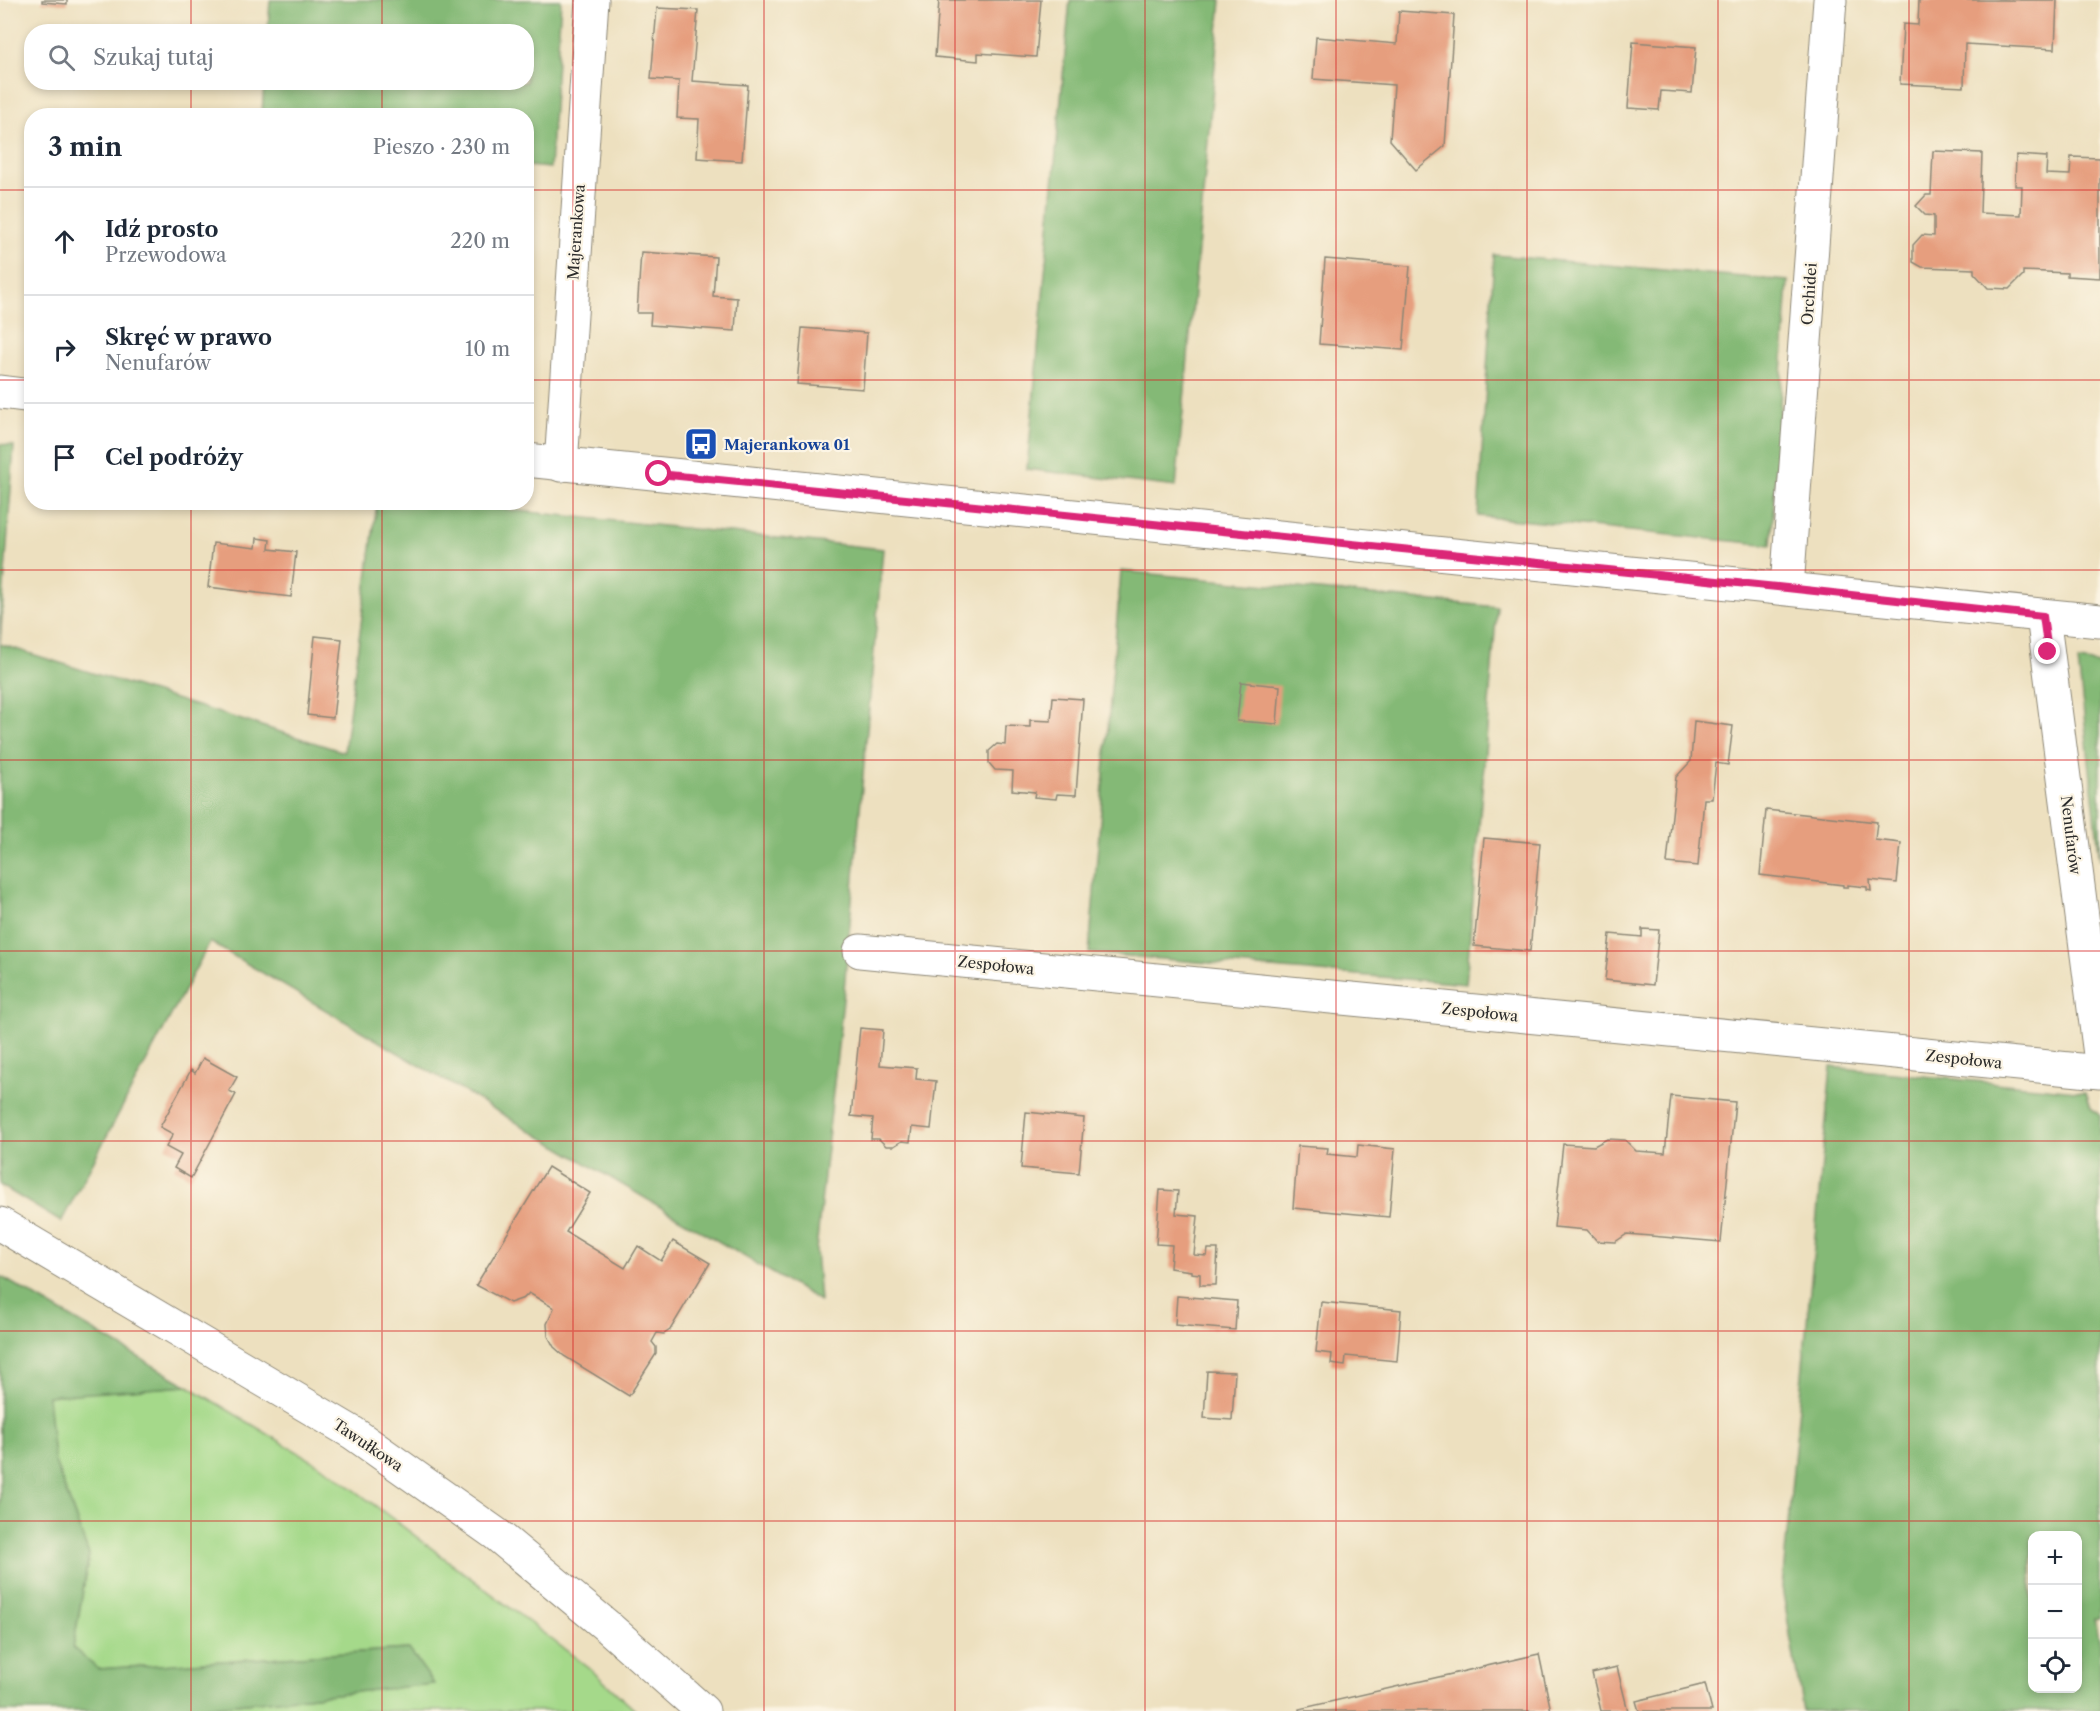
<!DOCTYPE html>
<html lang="pl">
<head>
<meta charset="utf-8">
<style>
  :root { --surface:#fff; --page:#f2f2f3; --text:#1f2937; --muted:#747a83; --line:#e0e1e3 }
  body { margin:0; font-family:"Libre Caslon Text",serif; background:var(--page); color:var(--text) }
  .controls { position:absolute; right:18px; bottom:18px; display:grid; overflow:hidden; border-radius:12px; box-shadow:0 3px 9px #0003 }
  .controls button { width:54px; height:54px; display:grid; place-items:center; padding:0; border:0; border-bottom:2px solid var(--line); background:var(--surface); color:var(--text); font:30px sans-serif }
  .stop { position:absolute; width:18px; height:18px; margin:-14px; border:4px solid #db2777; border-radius:50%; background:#fff }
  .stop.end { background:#db2777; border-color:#fff; box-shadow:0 2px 6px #0008 }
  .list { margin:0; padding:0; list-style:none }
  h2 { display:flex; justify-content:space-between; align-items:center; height:78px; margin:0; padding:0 24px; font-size:26px }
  h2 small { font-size:20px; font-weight:400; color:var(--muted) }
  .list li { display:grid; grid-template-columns:39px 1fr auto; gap:18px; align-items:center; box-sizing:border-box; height:108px; padding:0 24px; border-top:2px solid var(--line) }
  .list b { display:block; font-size:22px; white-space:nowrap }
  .list p { margin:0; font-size:20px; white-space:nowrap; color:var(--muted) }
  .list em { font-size:20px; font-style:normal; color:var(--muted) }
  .icon { flex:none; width:33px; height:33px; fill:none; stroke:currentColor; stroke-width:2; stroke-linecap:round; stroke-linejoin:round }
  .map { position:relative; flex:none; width:2100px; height:1711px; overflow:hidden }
  .search { position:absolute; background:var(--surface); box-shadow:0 3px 9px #0003; left:24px; top:24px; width:510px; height:66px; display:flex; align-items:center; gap:15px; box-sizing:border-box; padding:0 21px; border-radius:24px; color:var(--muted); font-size:22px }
  .panel { position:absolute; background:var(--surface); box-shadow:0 3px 9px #0003; left:24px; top:108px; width:510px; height:402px; border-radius:24px }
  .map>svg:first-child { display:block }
  .green { fill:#a5d98a; stroke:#68825a; stroke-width:1.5 }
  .forest { fill:#84b976; stroke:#587250; stroke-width:1.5; fill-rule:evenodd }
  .building { fill:#e69e7e }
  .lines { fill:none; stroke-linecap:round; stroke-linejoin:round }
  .minor-casing { stroke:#8c8675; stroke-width:35 }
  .minor { stroke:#fff; stroke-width:33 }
  .route { stroke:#db2777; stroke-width:8 }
  .grid { fill:none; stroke:#d62828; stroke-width:1.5; stroke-opacity:0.55 }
  .labels { text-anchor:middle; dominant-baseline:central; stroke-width:4.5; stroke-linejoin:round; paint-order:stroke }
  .street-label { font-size:15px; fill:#2b2b2b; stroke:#fcf5e5 }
  .transit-label { font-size:15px; font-weight:bold; fill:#164399; stroke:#fcf5e5; text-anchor:start }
</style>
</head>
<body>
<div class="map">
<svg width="2100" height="1711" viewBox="0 0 2100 1711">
  <rect width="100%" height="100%" fill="#fcf5e5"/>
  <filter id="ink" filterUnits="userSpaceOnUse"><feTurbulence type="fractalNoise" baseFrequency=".0167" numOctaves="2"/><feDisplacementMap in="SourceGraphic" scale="12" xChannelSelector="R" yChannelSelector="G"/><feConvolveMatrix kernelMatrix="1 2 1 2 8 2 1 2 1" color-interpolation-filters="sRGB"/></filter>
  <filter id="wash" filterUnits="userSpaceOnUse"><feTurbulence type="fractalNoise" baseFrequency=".008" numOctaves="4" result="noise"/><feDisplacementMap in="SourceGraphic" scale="24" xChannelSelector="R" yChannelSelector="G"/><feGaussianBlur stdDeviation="1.35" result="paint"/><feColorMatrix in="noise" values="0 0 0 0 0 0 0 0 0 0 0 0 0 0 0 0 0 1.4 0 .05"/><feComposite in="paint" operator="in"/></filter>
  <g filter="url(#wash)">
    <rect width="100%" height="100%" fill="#ede0bf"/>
    <!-- green -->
    <path class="green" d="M 188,1386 L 331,1472 L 588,1667 L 636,1711 L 167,1711 L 433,1684 L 408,1649 L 98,1669 L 73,1648 L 89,1555 L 54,1459 L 47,1395 Z"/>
    <!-- forest -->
    <g class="forest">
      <path d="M 270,0 L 561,0 L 550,168 L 527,166 L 526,116 L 262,115 L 264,83 L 526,82 L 526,32 L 268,31 Z"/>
      <path d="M 1070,0 L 1221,0 L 1176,487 L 1027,469 Z"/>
      <path d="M 1494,255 L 1788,281 L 1771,545 L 1478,516 Z"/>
      <path d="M 0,444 L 14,446 L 0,643 Z"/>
      <path d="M 377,503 L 442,503 L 883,549 L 844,990 L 816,1250 L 820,1301 L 210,942 L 61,1222 L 0,1185 L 0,644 L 344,752 Z"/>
      <path d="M 1121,571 L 1497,607 L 1466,984 L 1089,953 Z"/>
      <path d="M 2078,661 L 2100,664 L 2100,860 Z"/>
      <path d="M 1831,1067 L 2086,1092 L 2091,1107 L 2100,1116 L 2100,1618 L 2095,1619 L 2100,1643 L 2100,1711 L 1803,1711 L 1782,1587 ZM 2032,1536 L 2078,1536 L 2078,1688 L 2032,1688 Z"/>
      <path d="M 0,1276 L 188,1386 L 48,1396 L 54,1459 L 89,1555 L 73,1648 L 98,1669 L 409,1649 L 434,1684 L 167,1711 L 0,1711 Z"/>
    </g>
    <g id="blocks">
      <!-- building -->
      <g class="building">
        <path d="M 42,0 L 67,0 L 67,4 L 42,2 Z"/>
        <path d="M 939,0 L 1041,0 L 1036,57 L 978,53 L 978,61 L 935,57 Z"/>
        <path d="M 1919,0 L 2057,0 L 2055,49 L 1965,44 L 1964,87 L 1900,84 L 1903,24 L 1918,25 Z"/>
        <path d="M 657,8 L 698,10 L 692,81 L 748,85 L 742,161 L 697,158 L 699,119 L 677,118 L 679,81 L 651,79 Z"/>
        <path d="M 1399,11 L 1454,15 L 1445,146 L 1416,170 L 1390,140 L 1394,85 L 1313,79 L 1316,37 L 1397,44 Z"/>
        <path d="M 1633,42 L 1696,47 L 1692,93 L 1661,91 L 1659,110 L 1628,108 Z"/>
        <path d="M 1933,151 L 1982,153 L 1980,213 L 2021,215 L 2022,186 L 2015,186 L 2016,155 L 2047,157 L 2046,174 L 2070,175 L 2071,157 L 2100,158 L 2100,278 L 2067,276 L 2067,273 L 2023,271 L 2023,275 L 2009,289 L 1988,288 L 1974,273 L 1974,269 L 1922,267 L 1913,262 L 1913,245 L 1922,235 L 1934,236 L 1934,216 L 1925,215 L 1916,206 L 1926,195 L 1931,195 Z"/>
        <path d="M 641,252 L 716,257 L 713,296 L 737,298 L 735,331 L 650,325 L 651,313 L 637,313 Z"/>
        <path d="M 1325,259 L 1410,266 L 1403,350 L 1319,344 Z"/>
        <path d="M 802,328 L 867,333 L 863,389 L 797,384 Z"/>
        <path d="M 257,538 L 270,540 L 269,549 L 296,552 L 291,597 L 208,587 L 213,543 L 256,548 Z"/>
        <path d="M 315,636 L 342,639 L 333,718 L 307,715 Z"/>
        <path d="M 1241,682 L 1280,686 L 1277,724 L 1237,721 Z"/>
        <path d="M 1053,697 L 1083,699 L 1076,795 L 1057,794 L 1056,799 L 1034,797 L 1035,792 L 1012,790 L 1013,771 L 995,770 L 989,763 L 989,751 L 997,744 L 1005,745 L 1006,726 L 1030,727 L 1030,720 L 1051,721 Z"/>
        <path d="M 1694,721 L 1733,726 L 1728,765 L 1716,763 L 1712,799 L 1704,799 L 1698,866 L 1667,863 L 1676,777 L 1691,761 Z"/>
        <path d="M 1766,810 L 1877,822 L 1875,840 L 1901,843 L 1897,883 L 1870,880 L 1871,891 L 1867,890 L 1867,887 L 1848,885 L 1848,887 L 1843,887 L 1843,885 L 1760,875 Z"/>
        <path d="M 1484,838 L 1540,843 L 1530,951 L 1474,946 Z"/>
        <path d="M 1642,929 L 1659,930 L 1653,985 L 1605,980 L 1610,934 L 1642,937 Z"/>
        <path d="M 860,1028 L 883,1030 L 880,1065 L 917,1068 L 916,1079 L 936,1081 L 931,1129 L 912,1127 L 910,1142 L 902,1141 L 894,1146 L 886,1146 L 879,1139 L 871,1139 L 873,1118 L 851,1116 Z"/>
        <path d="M 203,1058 L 237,1077 L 229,1091 L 236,1094 L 191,1178 L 174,1168 L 181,1155 L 166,1147 L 173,1134 L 160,1127 L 191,1070 L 195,1073 Z"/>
        <path d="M 1671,1096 L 1735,1102 L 1721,1242 L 1627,1234 L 1615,1242 L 1597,1241 L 1587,1230 L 1554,1227 L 1563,1144 L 1594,1146 L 1607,1139 L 1625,1140 L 1636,1151 L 1665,1153 Z"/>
        <path d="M 1026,1112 L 1084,1118 L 1079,1173 L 1021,1168 Z"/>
        <path d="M 1358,1145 L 1395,1149 L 1389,1217 L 1293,1208 L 1298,1146 L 1328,1148 L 1327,1154 L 1357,1157 Z"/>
        <path d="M 548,1167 L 590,1193 L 566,1232 L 625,1268 L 638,1246 L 661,1261 L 673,1241 L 710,1263 L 670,1330 L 664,1334 L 657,1333 L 652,1342 L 656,1347 L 656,1354 L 629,1396 L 564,1356 L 554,1347 L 548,1336 L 547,1324 L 554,1308 L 529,1293 L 524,1298 L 510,1303 L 476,1285 Z"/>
        <path d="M 1160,1190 L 1178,1191 L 1176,1214 L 1198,1216 L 1194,1255 L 1207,1256 L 1208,1249 L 1218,1249 L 1216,1285 L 1200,1285 L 1200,1274 L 1191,1273 L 1191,1271 L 1170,1268 L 1172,1245 L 1156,1244 Z"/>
        <path d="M 1177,1296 L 1237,1301 L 1235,1330 L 1175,1325 Z"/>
        <path d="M 1321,1302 L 1401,1310 L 1397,1361 L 1346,1356 L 1345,1366 L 1331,1364 L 1332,1354 L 1316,1352 Z"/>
        <path d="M 1207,1371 L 1235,1372 L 1232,1420 L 1204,1418 Z"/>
        <path d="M 1539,1654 L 1551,1711 L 1299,1711 L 1299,1709 Z"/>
        <path d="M 1617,1667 L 1628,1711 L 1601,1711 L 1592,1673 Z"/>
        <path d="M 1705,1684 L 1712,1711 L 1639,1711 L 1636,1701 Z"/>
      </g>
    </g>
  </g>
  <g filter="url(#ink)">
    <use href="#blocks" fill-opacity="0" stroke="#8c8675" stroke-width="1.5"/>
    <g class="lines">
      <defs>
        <g id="minor">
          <path d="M 0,392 L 32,396"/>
          <path d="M 526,460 L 2100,621"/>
          <path d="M 561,465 L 592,0"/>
          <path d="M 1787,588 L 1830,0"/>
          <path d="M 2043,616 L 2100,1055"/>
          <path d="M 860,951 L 2100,1072"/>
          <path d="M 0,1224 L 353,1433 L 496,1534 L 608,1627 L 703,1711"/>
        </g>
      </defs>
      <!-- minor casing -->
      <use href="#minor" class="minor-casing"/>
      <!-- minor -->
      <use href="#minor" class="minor"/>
    </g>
  </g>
  <g class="lines" filter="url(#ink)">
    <!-- route -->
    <path class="route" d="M 659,474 L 1787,588 L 2043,616 L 2048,652"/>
  </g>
  <!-- grid -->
  <path class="grid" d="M 191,0 L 191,32M 382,0 L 382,32M 573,0 L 573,1711M 764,0 L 764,1711M 955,0 L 955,1711M 1145,0 L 1145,1711M 1336,0 L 1336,1711M 1527,0 L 1527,1711M 1718,0 L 1718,1711M 1909,0 L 1909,1711M 191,82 L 191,116M 382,82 L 382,116M 0,190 L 32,190M 526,190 L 2100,190M 0,380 L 32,380M 526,380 L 2100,380M 191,502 L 191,1711M 382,502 L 382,1711M 0,570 L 2100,570M 0,760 L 2100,760M 0,951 L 2100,951M 0,1141 L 2100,1141M 0,1331 L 2100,1331M 0,1521 L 2100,1521"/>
  <!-- icons -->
  <defs>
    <symbol id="bus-square" viewBox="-11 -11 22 22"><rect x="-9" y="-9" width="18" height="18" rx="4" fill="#1a4fb4" stroke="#fcf5e5"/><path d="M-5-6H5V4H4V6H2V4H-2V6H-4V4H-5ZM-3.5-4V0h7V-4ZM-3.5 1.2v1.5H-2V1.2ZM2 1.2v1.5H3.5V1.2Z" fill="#fff"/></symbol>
  </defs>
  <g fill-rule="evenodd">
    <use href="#bus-square" x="682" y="425" width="38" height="38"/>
  </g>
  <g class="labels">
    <!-- street labels -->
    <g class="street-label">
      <text transform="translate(576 232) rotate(-86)">Majerankowa</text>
      <text transform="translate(1809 294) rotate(-86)">Orchidei</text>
      <text transform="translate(2071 835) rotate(83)">Nenufarów</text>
      <text transform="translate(996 965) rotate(6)">Zespołowa</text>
      <text transform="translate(1480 1012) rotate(6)">Zespołowa</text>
      <text transform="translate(1964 1059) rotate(6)">Zespołowa</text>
      <text transform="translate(368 1445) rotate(34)">Tawułkowa</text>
    </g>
    <!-- transit labels -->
    <g class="transit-label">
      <text x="724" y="444">Majerankowa 01</text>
    </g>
  </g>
</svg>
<div class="controls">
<button>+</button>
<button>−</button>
<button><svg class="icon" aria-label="locate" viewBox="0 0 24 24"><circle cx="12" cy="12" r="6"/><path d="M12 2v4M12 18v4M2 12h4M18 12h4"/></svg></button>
</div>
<div class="stop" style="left:659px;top:474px"></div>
<div class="stop end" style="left:2048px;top:652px"></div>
<div class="search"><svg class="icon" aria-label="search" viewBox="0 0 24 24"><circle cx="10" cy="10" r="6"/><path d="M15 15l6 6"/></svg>Szukaj tutaj</div>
<section class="panel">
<h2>3 min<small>Pieszo · 230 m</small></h2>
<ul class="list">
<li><svg class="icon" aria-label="ahead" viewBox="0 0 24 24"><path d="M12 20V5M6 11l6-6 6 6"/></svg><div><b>Idź prosto</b><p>Przewodowa</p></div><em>220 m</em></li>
<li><svg class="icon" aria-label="right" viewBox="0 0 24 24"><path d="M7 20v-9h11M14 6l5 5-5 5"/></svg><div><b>Skręć w prawo</b><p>Nenufarów</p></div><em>10 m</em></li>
<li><svg class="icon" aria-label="arrive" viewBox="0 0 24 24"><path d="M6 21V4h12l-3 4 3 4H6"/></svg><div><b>Cel podróży</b></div></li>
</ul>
</section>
</div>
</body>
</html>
